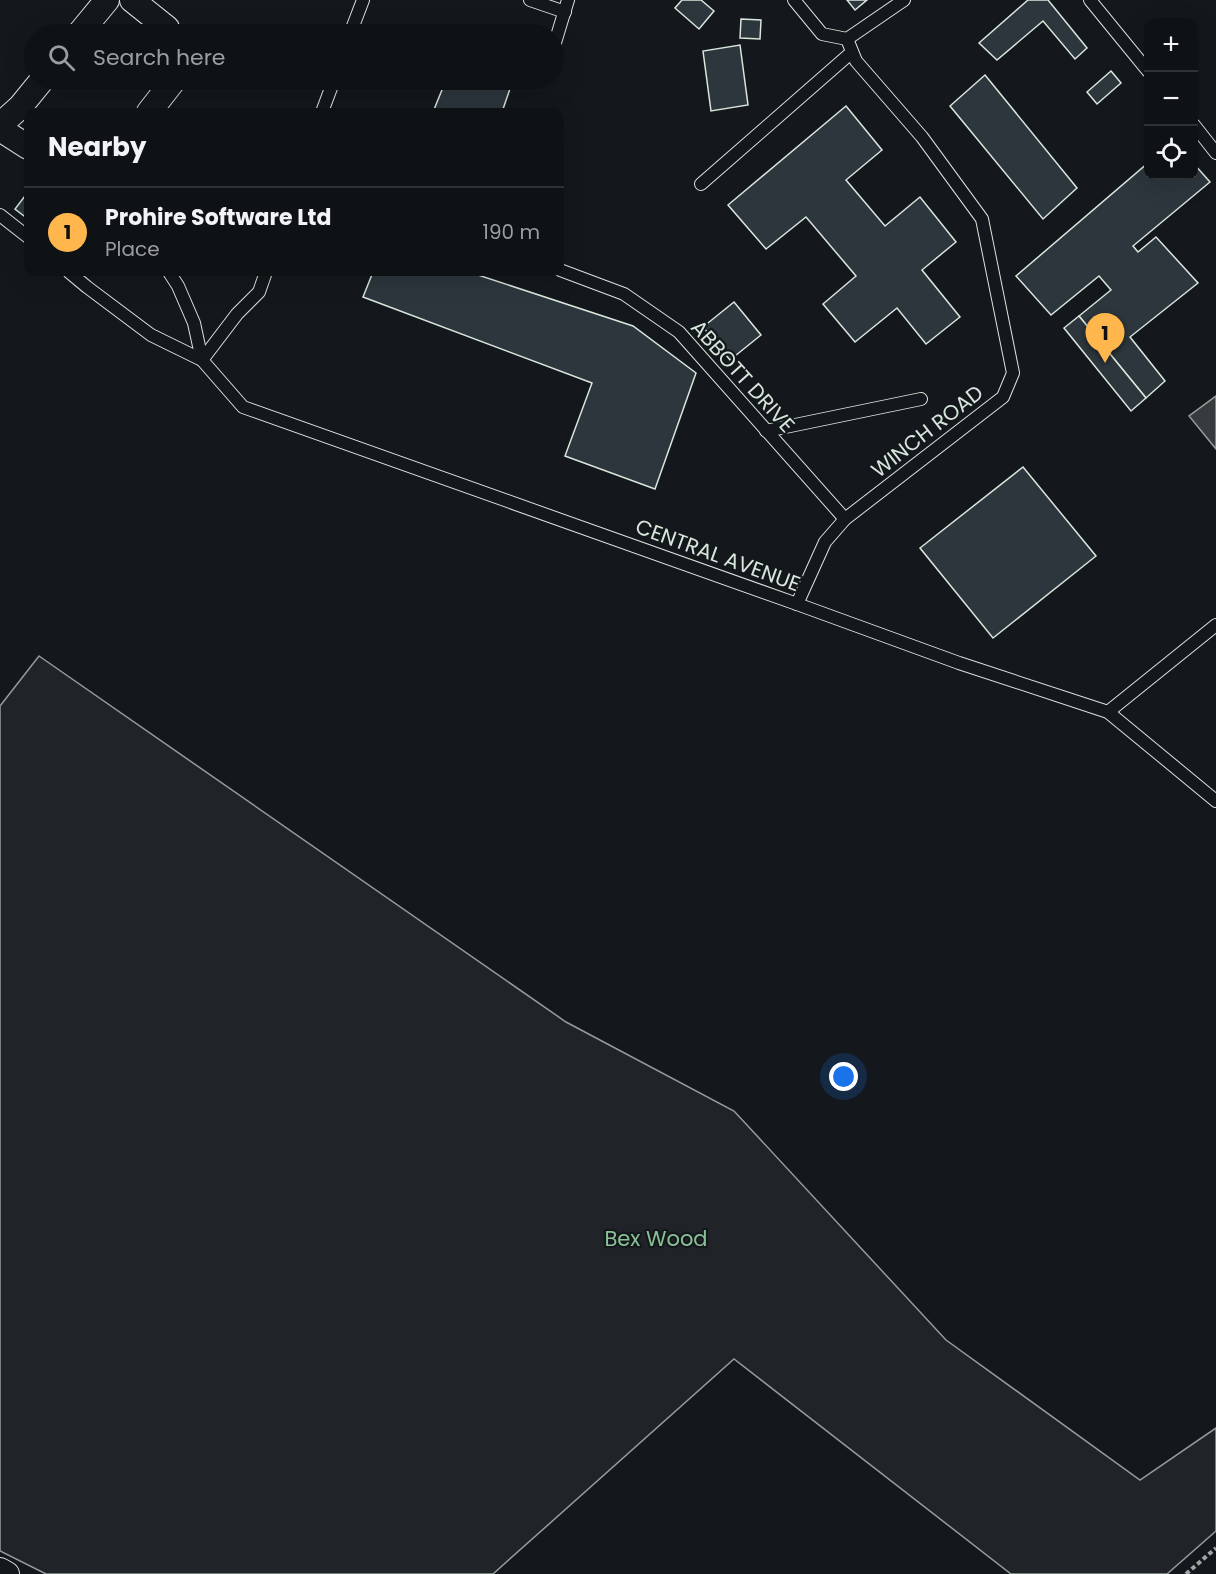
<!DOCTYPE html>
<html lang="en">
<head>
<meta charset="utf-8">
<style>
  :root { --surface:#0f1215; --page:#1d2022; --text:#f1f3f6; --muted:#9b9ea0; --line:#2f3234; --accent:#ffb74d }
  body { margin:0; font-family:Poppins,sans-serif; background:var(--page); color:var(--text) }
  .controls { position:absolute; right:18px; top:18px; display:grid; overflow:hidden; border-radius:12px; box-shadow:0 6px 24px #0002 }
  .controls button { width:54px; height:54px; display:grid; place-items:center; padding:0; border:0; border-bottom:2px solid var(--line); background:var(--surface); color:var(--text); font:30px sans-serif }
  .you { position:absolute; left:844px; top:1077px; width:21px; height:21px; margin:-15px; border:4px solid #fff; border-radius:50%; background:#1a73e8; box-shadow:0 0 0 9px #1a73e833 }
  .badge { display:grid; place-items:center; width:39px; height:39px; border-radius:50%; background:var(--accent); color:#111; font-size:20px; font-weight:700 }
  .pin { position:absolute; translate:-50% -50px; filter:drop-shadow(0 2px 3px #0008) }
  .pin::after { content:''; position:absolute; top:32px; width:21px; height:18px; background:inherit; clip-path:polygon(0 0,100% 0,50% 100%) }
  .list { margin:0; padding:0; list-style:none }
  h2 { display:flex; justify-content:space-between; align-items:center; height:78px; margin:0; padding:0 24px; font-size:26px }
  h2 small { font-size:20px; font-weight:400; color:var(--muted) }
  .list li { display:grid; grid-template-columns:39px 1fr auto; gap:18px; align-items:center; box-sizing:border-box; height:90px; padding:0 24px; border-top:2px solid var(--line) }
  .list b { display:block; font-size:22px; white-space:nowrap }
  .list p { margin:0; font-size:20px; white-space:nowrap; color:var(--muted) }
  .list em { font-size:20px; font-style:normal; color:var(--muted) }
  .icon { flex:none; width:33px; height:33px; fill:none; stroke:currentColor; stroke-width:2; stroke-linecap:round; stroke-linejoin:round }
  .map { position:relative; flex:none; width:1216px; height:1574px; overflow:hidden }
  .search { position:absolute; background:var(--surface); box-shadow:0 6px 24px #0002; left:24px; top:24px; width:540px; height:66px; display:flex; align-items:center; gap:15px; box-sizing:border-box; padding:0 21px; border-radius:33px; color:var(--muted); font-size:22px }
  .panel { position:absolute; background:var(--surface); box-shadow:0 6px 24px #0002; left:24px; top:108px; width:540px; height:168px; border-radius:12px }
  .map>svg:first-child { display:block }
  .green { fill:#202428; stroke:#939e99; stroke-width:1.5 }
  .water { fill:#363b3e; stroke:#939e99; stroke-width:1.5 }
  .building { fill:#2c363c; stroke:#d8e6dc; stroke-width:1.5 }
  .lines { fill:none; stroke-linecap:round; stroke-linejoin:round }
  .lane-casing { stroke:#d8e6dc; stroke-width:14 }
  .street-casing { stroke:#d8e6dc; stroke-width:26 }
  .path { stroke:#9da8a2; stroke-width:4; stroke-dasharray:4.5 3; stroke-linecap:butt }
  .lane { stroke:#14181c; stroke-width:12 }
  .street { stroke:#14181c; stroke-width:24 }
  .labels { text-anchor:middle; dominant-baseline:central; stroke-width:4.5; stroke-linejoin:round; paint-order:stroke }
  .street-label { font-size:21px; fill:#d8e6dc; stroke:#14181c }
  .park-label { font-size:21px; fill:#8ac095; stroke:#14181c }
</style>
</head>
<body>
<div class="map">
<svg width="1216" height="1574" viewBox="0 0 1216 1574">
  <rect width="100%" height="100%" fill="#14181c"/>
  <!-- green -->
  <path class="green" d="M 39,656 L 566,1022 L 734,1111 L 946,1340 L 1140,1480 L 1216,1428 L 1216,1531 L 1167,1574 L 1011,1574 L 734,1359 L 493,1574 L 46,1574 L 0,1551 L 0,706 Z"/>
  <!-- water -->
  <path class="water" d="M 1216,396 L 1216,449 L 1189,416 Z"/>
  <!-- building -->
  <g class="building">
    <path d="M 682,0 L 701,0 L 714,11 L 699,29 L 675,8 Z"/>
    <path d="M 847,0 L 867,0 L 855,10 Z"/>
    <path d="M 1028,0 L 1048,0 L 1087,48 L 1075,59 L 1043,21 L 997,60 L 979,43 Z"/>
    <path d="M 741,19 L 761,20 L 760,39 L 740,38 Z"/>
    <path d="M 740,45 L 748,105 L 711,111 L 703,51 Z"/>
    <path d="M 1111,71 L 1121,83 L 1097,104 L 1087,92 Z"/>
    <path d="M 985,75 L 1077,188 L 1043,219 L 950,106 Z"/>
    <path d="M 446,80 L 513,80 L 502,112 L 433,112 Z"/>
    <path d="M 846,106 L 882,150 L 846,180 L 885,226 L 920,197 L 956,242 L 922,270 L 960,317 L 926,344 L 897,308 L 855,342 L 823,304 L 856,276 L 806,217 L 766,249 L 728,205 Z"/>
    <path d="M 1148,163 L 1148,176 L 1194,176 L 1194,164 L 1210,182 L 1133,246 L 1138,252 L 1156,237 L 1198,283 L 1130,337 L 1165,381 L 1146,398 L 1079,316 L 1111,290 L 1099,276 L 1051,315 L 1016,276 Z"/>
    <path d="M 28,192 L 28,219 L 15,209 Z"/>
    <path d="M 373,272 L 469,272 L 633,326 L 696,373 L 655,489 L 565,456 L 592,383 L 363,297 Z"/>
    <path d="M 734,302 L 761,335 L 730,360 L 703,327 Z"/>
    <path d="M 1079,316 L 1146,398 L 1131,411 L 1064,328 Z"/>
    <path d="M 1023,467 L 1096,556 L 993,638 L 920,548 Z"/>
  </g>
  <g class="lines">
    <defs>
      <g id="lane">
        <path d="M 530,0 L 565,12"/>
        <path d="M 794,0 L 822,34 L 847,39"/>
        <path d="M 1090,0 L 1148,71"/>
        <path d="M 350,34 L 363,0"/>
        <path d="M 847,39 L 904,0"/>
        <path d="M 554,46 L 568,0"/>
        <path d="M 322,112 L 334,80"/>
        <path d="M 1194,125 L 1216,153"/>
        <path d="M 701,184 L 852,52"/>
        <path d="M 0,215 L 28,237"/>
        <path d="M 560,270 L 624,294 L 679,332 L 845,519"/>
        <path d="M 69,272 L 87,287 L 151,335 L 202,360 L 243,407 L 797,604 L 959,663 L 1108,712 L 1216,801"/>
        <path d="M 169,272 L 178,286 L 194,323 L 202,360"/>
        <path d="M 202,360 L 237,314 L 259,292 L 266,272"/>
        <path d="M 766,431 L 921,399"/>
        <path d="M 797,604 L 825,542 L 845,519 L 1003,397 L 1013,373 L 982,219 L 922,137 L 856,61 L 847,39"/>
        <path d="M 1108,712 L 1216,625"/>
      </g>
      <g id="street">
        <path d="M 132,0 L 167,28 L 168,34"/>
        <path d="M 79,34 L 107,0"/>
        <path d="M 149,112 L 174,80"/>
        <path d="M 0,125 L 20,107 L 42,80"/>
        <path d="M 0,129 L 28,147"/>
        <path d="M 0,1570 L 7,1574"/>
      </g>
    </defs>
    <!-- lane casing -->
    <use href="#lane" class="lane-casing"/>
    <!-- street casing -->
    <use href="#street" class="street-casing"/>
    <!-- path -->
    <path class="path" d="M 1186,1574 L 1216,1548"/>
    <!-- lane -->
    <use href="#lane" class="lane"/>
    <!-- street -->
    <use href="#street" class="street"/>
  </g>
  <g class="labels">
    <!-- street labels -->
    <g class="street-label">
      <text transform="translate(743 376) rotate(48)">ABBOTT DRIVE</text>
      <text transform="translate(927 431) rotate(-38)">WINCH ROAD</text>
      <text transform="translate(718 555) rotate(20)">CENTRAL AVENUE</text>
    </g>
    <!-- park labels -->
    <g class="park-label">
      <text x="656" y="1238">Bex Wood</text>
    </g>
  </g>
</svg>
<div class="controls">
<button>+</button>
<button>−</button>
<button><svg class="icon" aria-label="locate" viewBox="0 0 24 24"><circle cx="12" cy="12" r="6"/><path d="M12 2v4M12 18v4M2 12h4M18 12h4"/></svg></button>
</div>
<div class="you"></div>
<div class="pin badge" style="left:1105px;top:363px">1</div>
<div class="search"><svg class="icon" aria-label="search" viewBox="0 0 24 24"><circle cx="10" cy="10" r="6"/><path d="M15 15l6 6"/></svg>Search here</div>
<section class="panel">
<h2>Nearby<small></small></h2>
<ul class="list">
<li><span class="badge">1</span><div><b>Prohire Software Ltd</b><p>Place</p></div><em>190 m</em></li>
</ul>
</section>
</div>
</body>
</html>
